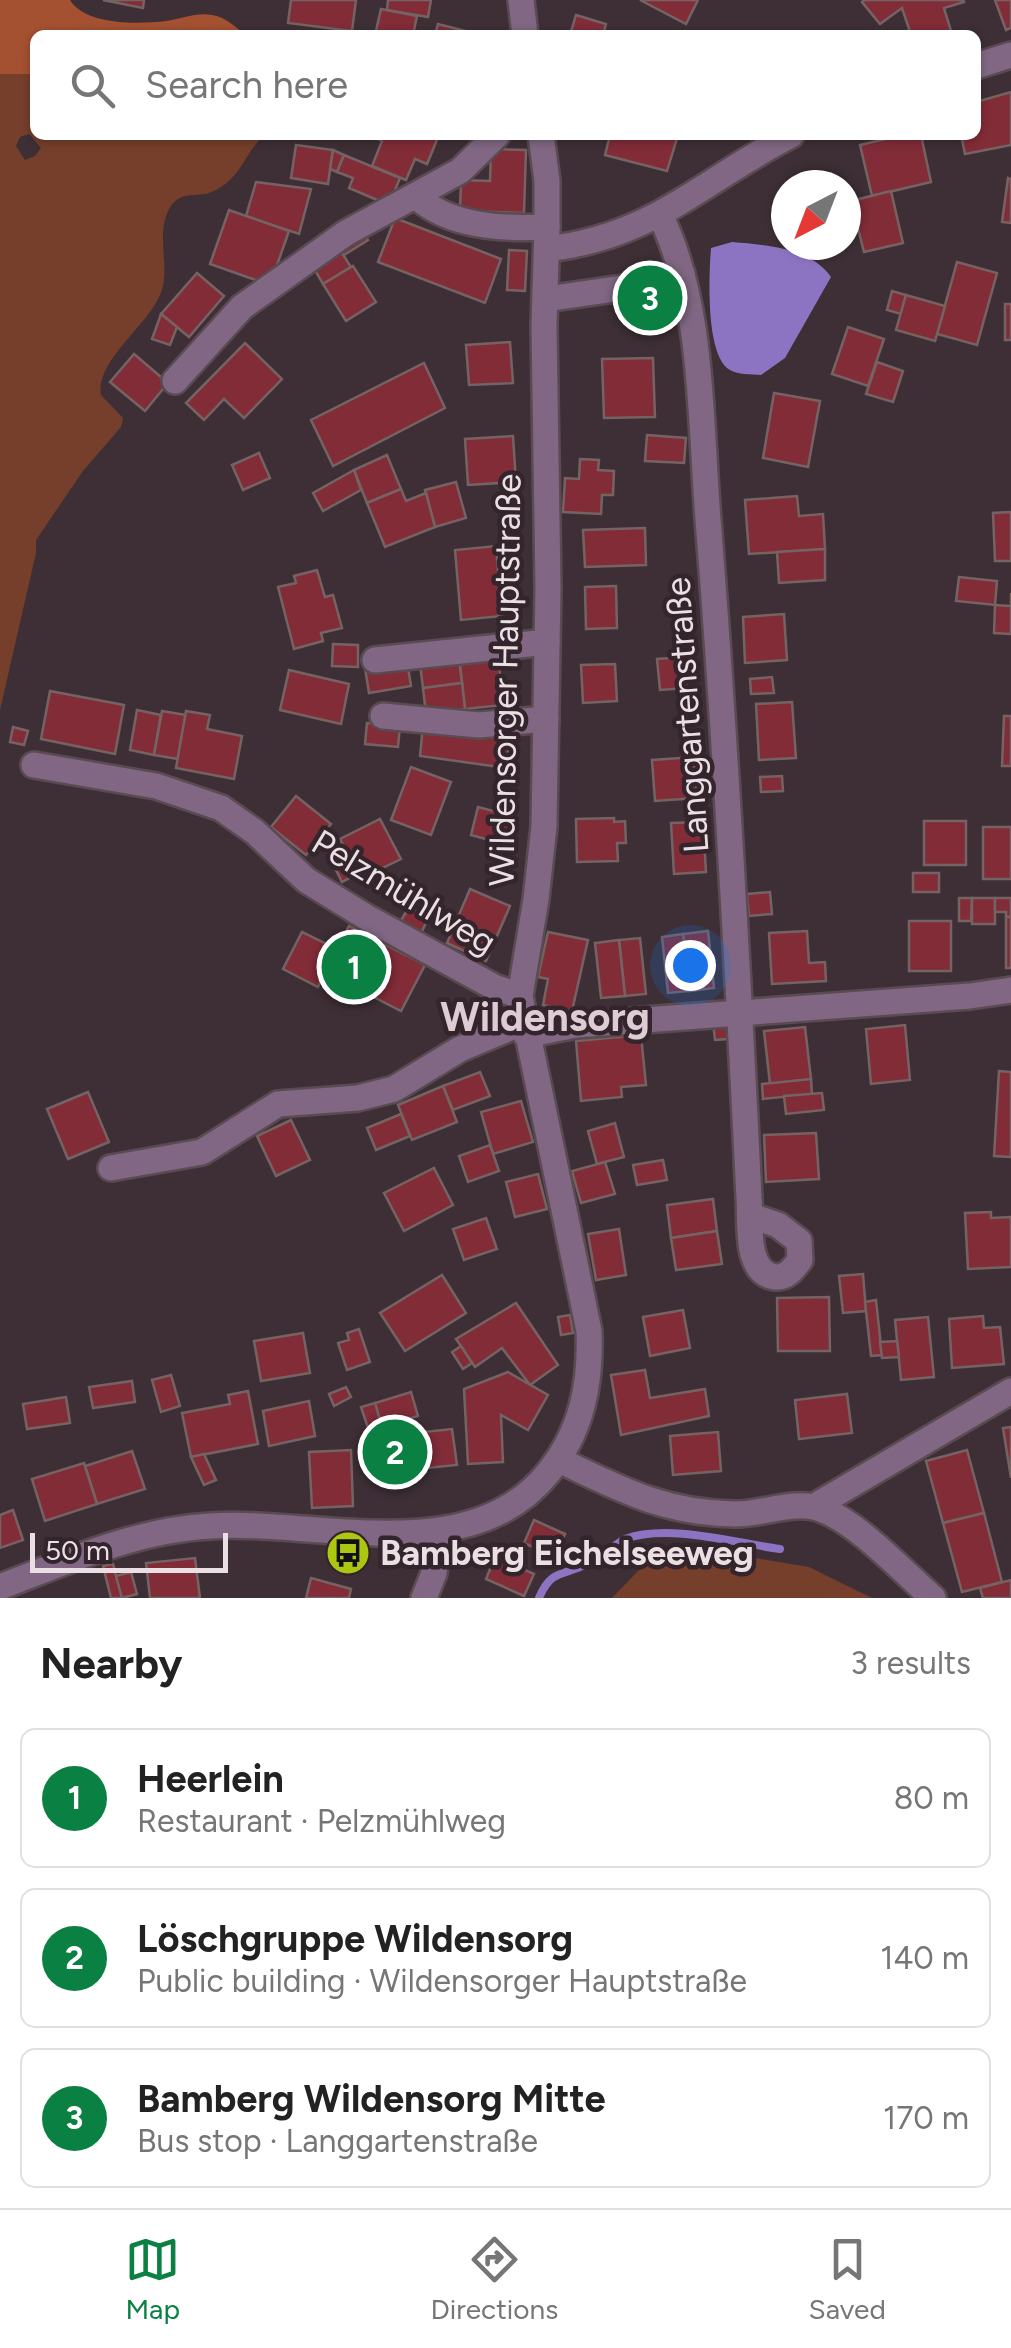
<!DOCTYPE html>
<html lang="en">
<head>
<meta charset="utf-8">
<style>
  :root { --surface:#fff; --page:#f6f6f6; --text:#222; --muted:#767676; --line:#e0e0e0; --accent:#0b8043 }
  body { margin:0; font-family:Figtree,sans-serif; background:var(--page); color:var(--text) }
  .compass { position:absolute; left:771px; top:170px; width:90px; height:90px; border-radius:50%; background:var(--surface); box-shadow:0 2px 8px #0004; rotate:222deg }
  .scale { position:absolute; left:30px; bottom:25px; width:198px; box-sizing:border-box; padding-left:10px; border:5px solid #eae0e4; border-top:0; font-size:28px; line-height:35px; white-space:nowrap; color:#eae0e4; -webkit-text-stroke:8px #33252b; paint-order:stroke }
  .you { position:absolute; left:690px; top:965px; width:35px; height:35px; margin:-25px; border:8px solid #fff; border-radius:50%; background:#1a73e8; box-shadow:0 0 0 15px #1a73e833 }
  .badge { display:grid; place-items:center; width:65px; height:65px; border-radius:50%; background:var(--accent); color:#fff; font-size:32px; font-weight:700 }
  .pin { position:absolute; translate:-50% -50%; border:5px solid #fff; box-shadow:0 2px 10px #0006 }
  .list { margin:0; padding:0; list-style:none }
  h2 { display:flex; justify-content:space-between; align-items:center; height:130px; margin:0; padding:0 40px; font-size:42px }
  h2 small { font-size:32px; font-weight:400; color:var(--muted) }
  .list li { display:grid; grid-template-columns:65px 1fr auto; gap:30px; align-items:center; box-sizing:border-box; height:140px; margin:0 20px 20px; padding:0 20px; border:2px solid var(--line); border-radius:15px }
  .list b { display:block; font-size:38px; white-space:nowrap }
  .list p { margin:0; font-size:32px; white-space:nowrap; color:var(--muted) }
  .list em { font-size:32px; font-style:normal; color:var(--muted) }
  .icon { flex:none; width:55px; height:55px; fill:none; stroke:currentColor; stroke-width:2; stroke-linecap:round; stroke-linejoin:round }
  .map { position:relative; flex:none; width:1011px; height:1598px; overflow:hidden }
  .search { position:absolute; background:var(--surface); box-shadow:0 2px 8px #0004; left:30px; right:30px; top:30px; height:110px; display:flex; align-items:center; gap:25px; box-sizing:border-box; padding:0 35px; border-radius:15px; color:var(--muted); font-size:38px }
  .sheet { height:610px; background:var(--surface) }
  nav { display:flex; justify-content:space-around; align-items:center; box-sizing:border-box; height:140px; border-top:2px solid var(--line); background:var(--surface); font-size:28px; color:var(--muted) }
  nav a { display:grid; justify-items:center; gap:5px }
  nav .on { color:var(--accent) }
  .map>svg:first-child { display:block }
  .green { fill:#753f2b; fill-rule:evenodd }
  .forest { fill:#a45131 }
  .water { fill:#8d74c3 }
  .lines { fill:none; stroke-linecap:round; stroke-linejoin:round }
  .stream { stroke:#8d74c3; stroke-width:8 }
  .building { fill:#822c38; stroke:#756363; stroke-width:2.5 }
  .minor-casing { stroke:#594b51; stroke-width:30 }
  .minor { stroke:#816783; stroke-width:25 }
  .labels { text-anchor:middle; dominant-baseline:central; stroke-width:9; stroke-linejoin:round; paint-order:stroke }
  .street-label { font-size:35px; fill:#eae0e4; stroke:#33252b }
  .poi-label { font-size:35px; font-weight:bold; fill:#eae0e4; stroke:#33252b; text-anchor:start }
  .quarter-label { font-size:40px; font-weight:bold; fill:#decbd3; stroke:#33252b }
</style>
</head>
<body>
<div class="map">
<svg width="1011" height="1598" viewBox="0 0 1011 1598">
  <rect width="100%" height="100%" fill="#3d2f35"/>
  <!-- green -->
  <g class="green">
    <path d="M 0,74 L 35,74 L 35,135 L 265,135 C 244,152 243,177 214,191 C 199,199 183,189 171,206 C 153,233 173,270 159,297 C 145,328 95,362 101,395 L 123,418 L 121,427 L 83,471 L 36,540 L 36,553 L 0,710 ZM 29,134 L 41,148 L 35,156 L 25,160 L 16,146 L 20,137 Z"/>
    <path d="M 683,1546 L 809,1567 L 872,1598 L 612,1598 L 638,1571 Z"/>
  </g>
  <!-- forest -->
  <path class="forest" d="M 0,0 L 70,0 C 86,26 139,24 166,21 C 180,19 197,12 212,15 C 225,17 236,27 245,35 L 35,35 L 35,74 L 0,74 Z"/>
  <!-- water -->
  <path class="water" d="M 732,242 C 766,245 810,247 831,277 L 785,358 L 761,375 C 751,374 738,375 730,370 C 705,356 709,273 711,248 Z"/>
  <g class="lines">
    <!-- stream -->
    <path class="stream" d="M 539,1598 C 551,1569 563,1576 587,1564 C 600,1558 615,1544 625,1539 C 667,1523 736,1543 780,1549"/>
  </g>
  <!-- building -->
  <g class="building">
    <path d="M 103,0 L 144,0 L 143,8 Z"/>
    <path d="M 291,0 L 356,0 L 352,31 L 288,23 Z"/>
    <path d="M 388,0 L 431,0 L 428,17 L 387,10 Z"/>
    <path d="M 640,0 L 698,0 L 686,24 Z"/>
    <path d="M 864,0 L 963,0 L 964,2 L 944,8 L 951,31 L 940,35 L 911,35 L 902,8 L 880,24 L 862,2 Z"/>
    <path d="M 995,0 L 1011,0 L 1011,28 L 1006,30 Z"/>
    <path d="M 381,9 L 417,16 L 413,35 L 375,35 Z"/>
    <path d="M 576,15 L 606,24 L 603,35 L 570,35 Z"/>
    <path d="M 438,24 L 481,35 L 435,35 Z"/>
    <path d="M 1011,92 L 1011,145 L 965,154 L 961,135 L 976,135 L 976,102 Z"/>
    <path d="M 380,135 L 439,135 L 427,164 L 415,159 L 406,180 L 372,166 L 382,141 L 378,139 Z"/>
    <path d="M 610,135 L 678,135 L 667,171 L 605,155 Z"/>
    <path d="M 903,135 L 921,135 L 931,182 L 872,196 L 860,145 Z"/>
    <path d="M 296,145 L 333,150 L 328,184 L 291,178 Z"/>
    <path d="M 491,149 L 526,150 L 524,213 L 460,211 L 461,180 L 490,181 Z"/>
    <path d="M 333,150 L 344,155 L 337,172 L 330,169 Z"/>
    <path d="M 344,155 L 400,178 L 389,205 L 349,188 L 353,178 L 337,172 Z"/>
    <path d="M 1008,178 L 1011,179 L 1011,223 L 1002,222 Z"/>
    <path d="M 256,182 L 311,189 L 299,234 L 246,216 Z"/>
    <path d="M 891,191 L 903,243 L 864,252 L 851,201 Z"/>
    <path d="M 229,210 L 289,231 L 270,285 L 210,264 Z"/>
    <path d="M 395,218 L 501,259 L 485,303 L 378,262 Z"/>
    <path d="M 362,231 L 368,240 L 344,255 L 338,246 Z"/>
    <path d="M 340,250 L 351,267 L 323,284 L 313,267 Z"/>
    <path d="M 509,250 L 527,251 L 525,291 L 507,290 Z"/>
    <path d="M 957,262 L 997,273 L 977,345 L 937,334 Z"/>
    <path d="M 353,266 L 376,302 L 346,321 L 323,284 Z"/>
    <path d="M 197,273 L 224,296 L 189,337 L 161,314 Z"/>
    <path d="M 892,291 L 906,295 L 901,314 L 887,310 Z"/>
    <path d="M 906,295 L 945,306 L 935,341 L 896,330 Z"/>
    <rect x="1005" y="304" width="6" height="36"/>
    <path d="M 161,314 L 177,327 L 170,345 L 152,339 Z"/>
    <path d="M 848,327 L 884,339 L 868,386 L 832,374 Z"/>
    <path d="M 510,342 L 513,383 L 469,385 L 466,345 Z"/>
    <path d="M 245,343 L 282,379 L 244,418 L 224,399 L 204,420 L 186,403 Z"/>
    <path d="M 134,354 L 168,383 L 145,411 L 110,382 Z"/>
    <path d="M 653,358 L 655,417 L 604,418 L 602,359 Z"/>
    <path d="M 877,362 L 903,371 L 893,402 L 866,394 Z"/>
    <path d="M 424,363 L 445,408 L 333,466 L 311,420 Z"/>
    <path d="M 774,393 L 820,401 L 808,467 L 763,458 Z"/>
    <path d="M 647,435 L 686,438 L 684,463 L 645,461 Z"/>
    <path d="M 513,436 L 516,482 L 468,485 L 465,439 Z"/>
    <path d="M 259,453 L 270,478 L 243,490 L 232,465 Z"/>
    <path d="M 387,455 L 401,489 L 367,503 L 354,470 Z"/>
    <path d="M 580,459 L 599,460 L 598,470 L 614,471 L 613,495 L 602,495 L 601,514 L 563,512 L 565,478 L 579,479 Z"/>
    <path d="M 354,470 L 361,490 L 323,511 L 313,493 Z"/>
    <path d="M 456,482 L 466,518 L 435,527 L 425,490 Z"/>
    <path d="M 401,489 L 406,501 L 426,493 L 435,527 L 385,547 L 367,503 Z"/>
    <path d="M 797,496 L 799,516 L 823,514 L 825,549 L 749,554 L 745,500 Z"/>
    <path d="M 1011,512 L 1011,561 L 995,561 L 993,513 Z"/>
    <path d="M 645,528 L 646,565 L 585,567 L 583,530 Z"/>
    <path d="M 496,546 L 502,616 L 461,620 L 455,550 Z"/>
    <path d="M 825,549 L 825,580 L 779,583 L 777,552 Z"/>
    <path d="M 317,570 L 325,597 L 333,595 L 342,628 L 321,633 L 323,641 L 294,649 L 278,587 L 296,583 L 294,576 Z"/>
    <path d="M 959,577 L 997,581 L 995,605 L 956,601 Z"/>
    <path d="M 616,586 L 617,628 L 586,629 L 585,587 Z"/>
    <path d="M 1011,593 L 1011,634 L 994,633 L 995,605 L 1011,606 Z"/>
    <path d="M 784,614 L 787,660 L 745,663 L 743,617 Z"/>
    <path d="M 333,644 L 358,645 L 358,667 L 332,666 Z"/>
    <path d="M 497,651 L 504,705 L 465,709 L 459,656 Z"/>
    <path d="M 685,657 L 687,688 L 660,690 L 657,659 Z"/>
    <path d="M 459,659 L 462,683 L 423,688 L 420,664 Z"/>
    <path d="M 407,661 L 411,686 L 369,693 L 365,668 Z"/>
    <path d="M 615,664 L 617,701 L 583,703 L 581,665 Z"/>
    <path d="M 289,670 L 349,684 L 341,724 L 280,710 Z"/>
    <path d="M 772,677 L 774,693 L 751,694 L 750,679 Z"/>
    <path d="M 462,683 L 465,709 L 426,714 L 423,688 Z"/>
    <path d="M 50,691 L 124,705 L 115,754 L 41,739 Z"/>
    <path d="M 792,702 L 796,758 L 759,760 L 756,704 Z"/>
    <path d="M 137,710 L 161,715 L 154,755 L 130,750 Z"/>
    <path d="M 162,711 L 186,715 L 178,759 L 154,755 Z"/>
    <path d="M 186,711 L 210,715 L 207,729 L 242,736 L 234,779 L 176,768 Z"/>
    <path d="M 1004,716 L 1011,716 L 1011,766 L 1002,766 Z"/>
    <path d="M 367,723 L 400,726 L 398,747 L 365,744 Z"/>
    <path d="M 423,725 L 510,733 L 507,768 L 420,756 Z"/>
    <path d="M 13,727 L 28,731 L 24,745 L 10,742 Z"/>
    <path d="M 694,757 L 697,798 L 655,801 L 652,760 Z"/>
    <path d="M 411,767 L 451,782 L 431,835 L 391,820 Z"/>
    <path d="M 782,776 L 783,791 L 761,792 L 760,777 Z"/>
    <path d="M 296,796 L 331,824 L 306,855 L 271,827 Z"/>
    <path d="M 478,807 L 516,817 L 508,845 L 471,835 Z"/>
    <path d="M 614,818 L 614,822 L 625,821 L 626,843 L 617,843 L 618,861 L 577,862 L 576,819 Z"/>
    <path d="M 380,819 L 401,859 L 360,879 L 340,839 Z"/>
    <rect x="924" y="821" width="42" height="44"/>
    <path d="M 703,822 L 706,872 L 674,874 L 671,823 Z"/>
    <rect x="983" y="827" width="28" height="52"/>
    <path d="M 342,844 L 357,874 L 342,882 L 327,852 Z"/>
    <rect x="913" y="873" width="26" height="19"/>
    <path d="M 470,889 L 510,906 L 486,961 L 447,943 Z"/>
    <path d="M 770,892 L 772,914 L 749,916 L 747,894 Z"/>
    <path d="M 959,898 L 972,898 L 971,921 L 959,921 Z"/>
    <rect x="972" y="898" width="23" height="26"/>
    <path d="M 995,898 L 1011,898 L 1011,917 L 1006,917 L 1006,912 L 995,912 Z"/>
    <path d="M 409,907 L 429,917 L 421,933 L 400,922 Z"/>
    <rect x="1006" y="917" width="5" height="51"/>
    <rect x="909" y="921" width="42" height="50"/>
    <path d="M 349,926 L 425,965 L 401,1011 L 325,972 L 318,987 L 283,969 L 302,932 L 337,949 Z"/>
    <path d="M 708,931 L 714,988 L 689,991 L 683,934 Z"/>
    <path d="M 807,931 L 809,963 L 825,962 L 826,981 L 772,984 L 769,933 Z"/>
    <path d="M 548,932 L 588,940 L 572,1011 L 543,1005 L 548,979 L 538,977 Z"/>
    <path d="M 683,934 L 689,991 L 668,993 L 662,937 Z"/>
    <path d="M 640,938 L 646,994 L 625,996 L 619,940 Z"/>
    <path d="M 619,940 L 625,996 L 601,998 L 595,943 Z"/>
    <path d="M 726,1021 L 728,1039 L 715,1040 L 713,1023 Z"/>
    <path d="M 905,1025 L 910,1080 L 871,1084 L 866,1029 Z"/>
    <path d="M 805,1027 L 811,1079 L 770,1084 L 764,1031 Z"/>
    <path d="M 641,1035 L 646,1085 L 621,1087 L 622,1097 L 581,1101 L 576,1041 Z"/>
    <path d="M 999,1071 L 1011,1072 L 1011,1157 L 994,1156 Z"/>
    <path d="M 480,1072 L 490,1096 L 453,1110 L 443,1086 Z"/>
    <path d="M 811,1079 L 812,1094 L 763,1099 L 762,1084 Z"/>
    <path d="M 443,1086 L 457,1122 L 412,1140 L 398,1105 Z"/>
    <path d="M 88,1092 L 109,1142 L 68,1159 L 47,1109 Z"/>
    <path d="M 822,1093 L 824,1110 L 786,1114 L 784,1096 Z"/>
    <path d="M 521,1101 L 533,1142 L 493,1154 L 481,1112 Z"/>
    <path d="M 401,1114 L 410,1136 L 376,1150 L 367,1128 Z"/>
    <path d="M 291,1120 L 310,1160 L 276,1176 L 257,1136 Z"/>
    <path d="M 615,1123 L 624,1157 L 597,1164 L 588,1131 Z"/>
    <path d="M 816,1133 L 819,1179 L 766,1182 L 764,1135 Z"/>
    <path d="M 490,1145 L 499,1171 L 468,1182 L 459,1156 Z"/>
    <path d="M 663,1160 L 667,1180 L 637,1185 L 633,1165 Z"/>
    <path d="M 605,1162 L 615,1194 L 581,1203 L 572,1171 Z"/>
    <path d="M 434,1168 L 453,1205 L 404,1231 L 384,1193 Z"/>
    <path d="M 538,1174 L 547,1209 L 515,1217 L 506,1182 Z"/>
    <path d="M 713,1199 L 717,1231 L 671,1238 L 667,1205 Z"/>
    <path d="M 991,1212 L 991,1218 L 1011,1217 L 1011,1267 L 968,1269 L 965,1213 Z"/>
    <path d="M 486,1218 L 497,1249 L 464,1260 L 453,1229 Z"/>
    <path d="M 619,1229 L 626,1275 L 596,1280 L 588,1234 Z"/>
    <path d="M 717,1231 L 722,1264 L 676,1270 L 671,1238 Z"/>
    <path d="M 863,1274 L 866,1311 L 843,1313 L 839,1276 Z"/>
    <path d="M 442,1275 L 466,1313 L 405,1351 L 380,1313 Z"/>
    <path d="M 829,1297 L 830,1351 L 778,1351 L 777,1298 Z"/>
    <path d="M 876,1300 L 882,1355 L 871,1356 L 865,1302 Z"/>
    <path d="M 516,1303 L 558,1365 L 530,1385 L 502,1348 L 475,1367 L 456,1339 Z"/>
    <path d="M 683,1310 L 690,1348 L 650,1356 L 643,1317 Z"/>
    <path d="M 570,1315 L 573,1333 L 561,1335 L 558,1317 Z"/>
    <path d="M 983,1316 L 984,1328 L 1000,1327 L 1004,1364 L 952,1368 L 949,1319 Z"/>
    <path d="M 928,1317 L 934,1377 L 901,1380 L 895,1320 Z"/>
    <path d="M 359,1329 L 370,1362 L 347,1370 L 338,1343 L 349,1340 L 347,1333 Z"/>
    <path d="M 303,1333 L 310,1373 L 261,1381 L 254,1341 Z"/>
    <path d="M 897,1341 L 899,1357 L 882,1358 L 880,1342 Z"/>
    <path d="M 461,1346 L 472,1363 L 463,1369 L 452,1352 Z"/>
    <path d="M 645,1370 L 650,1398 L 705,1389 L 709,1416 L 621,1435 L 611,1375 Z"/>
    <path d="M 508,1372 L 548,1395 L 528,1430 L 501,1415 L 503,1462 L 468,1464 L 464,1389 Z"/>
    <path d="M 171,1375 L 180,1406 L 161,1412 L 152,1380 Z"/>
    <path d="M 132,1381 L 135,1402 L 93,1408 L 89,1387 Z"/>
    <path d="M 346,1387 L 351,1397 L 334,1406 L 329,1394 Z"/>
    <path d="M 248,1391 L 258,1444 L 191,1457 L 182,1413 L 230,1404 L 228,1395 Z"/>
    <path d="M 411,1392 L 418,1416 L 382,1427 L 375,1403 Z"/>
    <path d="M 847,1394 L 852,1433 L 799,1439 L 795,1400 Z"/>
    <path d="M 66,1397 L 70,1423 L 27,1429 L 23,1404 Z"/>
    <path d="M 309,1401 L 315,1436 L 269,1446 L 263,1411 Z"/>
    <path d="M 375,1403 L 381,1424 L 368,1428 L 361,1407 Z"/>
    <path d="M 1011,1427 L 1011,1478 L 1003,1428 Z"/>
    <path d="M 414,1429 L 418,1469 L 377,1474 L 372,1434 Z"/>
    <path d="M 452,1429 L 457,1465 L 418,1469 L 414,1433 Z"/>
    <path d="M 718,1432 L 721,1471 L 673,1475 L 670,1436 Z"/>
    <path d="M 351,1450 L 353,1506 L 312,1508 L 309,1452 Z"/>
    <path d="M 967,1450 L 984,1513 L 943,1523 L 926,1461 Z"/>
    <path d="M 132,1451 L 145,1489 L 97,1504 L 85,1466 Z"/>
    <path d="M 204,1454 L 216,1480 L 204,1485 L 191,1457 Z"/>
    <path d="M 84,1463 L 97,1504 L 45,1521 L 32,1479 Z"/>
    <path d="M 13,1510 L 23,1540 L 0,1548 L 0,1515 Z"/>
    <path d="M 984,1513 L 1002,1582 L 962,1592 L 943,1523 Z"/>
    <path d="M 534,1520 L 565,1534 L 555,1557 L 524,1543 Z"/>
    <path d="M 495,1557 L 534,1574 L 524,1596 L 486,1579 Z"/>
    <path d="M 195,1558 L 200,1598 L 150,1598 L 146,1563 Z"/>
    <path d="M 113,1564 L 122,1598 L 111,1598 L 103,1566 Z"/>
    <path d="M 131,1572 L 137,1594 L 122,1598 L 116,1576 Z"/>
    <path d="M 311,1578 L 351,1589 L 349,1598 L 306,1598 Z"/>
    <path d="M 1011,1580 L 1011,1598 L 983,1598 L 980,1588 Z"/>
  </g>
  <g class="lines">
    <defs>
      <g id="minor">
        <path d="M 521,0 L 525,35"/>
        <path d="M 976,66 L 1011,55"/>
        <path d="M 417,197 C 450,227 504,229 547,227"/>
        <path d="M 660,215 C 704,303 700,422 708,519 C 726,745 738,972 749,1198 C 751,1221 744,1273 775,1277 C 787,1278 793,1269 800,1260 L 799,1241 L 778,1225 L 751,1216"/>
        <path d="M 547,249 C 653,237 702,181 791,135"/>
        <path d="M 546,299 L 643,285 L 682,274"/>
        <path d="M 175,381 L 242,307 L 346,233 L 460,171 L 497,135"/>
        <path d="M 375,660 L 547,642"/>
        <path d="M 383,716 L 479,725 L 546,719"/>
        <path d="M 34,765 L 156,786 L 221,808 L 255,832 L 306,880 L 366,917 L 494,987 L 520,996"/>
        <path d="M 526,1035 L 576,1025 L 970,996 L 1011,990"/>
        <path d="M 111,1168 L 202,1152 L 278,1104 L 358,1098 L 394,1089 L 460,1049 L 524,1022"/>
        <path d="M 559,1460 C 620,1489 664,1513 734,1514 C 760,1515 793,1500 818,1508 C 857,1521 902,1571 933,1598"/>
        <path d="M 815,1506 L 1011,1391"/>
        <path d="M 0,1587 C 68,1561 136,1530 210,1526 C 317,1519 470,1570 548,1473 C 582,1431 591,1384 589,1331 L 520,996 L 536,899 L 544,826 L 548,589 L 544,325 L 547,227 L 547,181 L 541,135"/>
        <path d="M 424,1598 L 434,1573 L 440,1531"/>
      </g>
    </defs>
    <!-- minor casing -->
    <use href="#minor" class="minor-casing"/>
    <!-- minor -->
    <use href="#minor" class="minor"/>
  </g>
  <!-- icons -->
  <defs>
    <symbol id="bus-disc" viewBox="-11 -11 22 22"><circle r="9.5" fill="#acc611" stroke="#33252b"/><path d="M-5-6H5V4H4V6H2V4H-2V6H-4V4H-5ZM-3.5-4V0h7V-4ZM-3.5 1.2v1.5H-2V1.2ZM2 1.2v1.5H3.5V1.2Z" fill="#111"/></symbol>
  </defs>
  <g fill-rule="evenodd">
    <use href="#bus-disc" x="323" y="1528" width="50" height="50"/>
  </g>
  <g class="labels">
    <!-- street labels -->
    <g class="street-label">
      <text transform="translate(505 680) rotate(-89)">Wildensorger Hauptstraße</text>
      <text transform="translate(687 715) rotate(-94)">Langgartenstraße</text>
      <text transform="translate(404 892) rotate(31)">Pelzmühlweg</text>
    </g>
    <!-- poi labels -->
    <g class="poi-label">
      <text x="380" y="1553">Bamberg Eichelseeweg</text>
    </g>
    <!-- quarter labels -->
    <g class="quarter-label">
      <text x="545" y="1017">Wildensorg</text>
    </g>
  </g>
</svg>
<svg class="compass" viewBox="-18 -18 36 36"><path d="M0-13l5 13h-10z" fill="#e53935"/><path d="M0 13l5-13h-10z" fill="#767676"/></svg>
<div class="scale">50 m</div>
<div class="you"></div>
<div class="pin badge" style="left:354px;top:967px">1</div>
<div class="pin badge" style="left:395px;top:1452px">2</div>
<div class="pin badge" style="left:650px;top:298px">3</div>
<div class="search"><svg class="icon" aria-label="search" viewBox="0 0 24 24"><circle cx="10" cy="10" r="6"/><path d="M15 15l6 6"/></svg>Search here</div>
</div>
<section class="sheet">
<h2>Nearby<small>3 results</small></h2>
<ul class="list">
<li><span class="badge">1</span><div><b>Heerlein</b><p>Restaurant · Pelzmühlweg</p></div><em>80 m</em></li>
<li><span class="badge">2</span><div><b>Löschgruppe Wildensorg</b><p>Public building · Wildensorger Hauptstraße</p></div><em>140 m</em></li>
<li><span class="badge">3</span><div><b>Bamberg Wildensorg Mitte</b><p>Bus stop · Langgartenstraße</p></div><em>170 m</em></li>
</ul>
</section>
<nav>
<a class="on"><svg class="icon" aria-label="map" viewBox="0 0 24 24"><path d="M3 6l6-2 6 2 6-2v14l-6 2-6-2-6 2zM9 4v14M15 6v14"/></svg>Map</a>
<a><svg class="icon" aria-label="directions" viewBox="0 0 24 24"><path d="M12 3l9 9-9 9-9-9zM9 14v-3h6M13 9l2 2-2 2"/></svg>Directions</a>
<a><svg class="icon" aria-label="saved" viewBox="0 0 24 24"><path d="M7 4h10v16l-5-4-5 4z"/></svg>Saved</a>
</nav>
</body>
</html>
